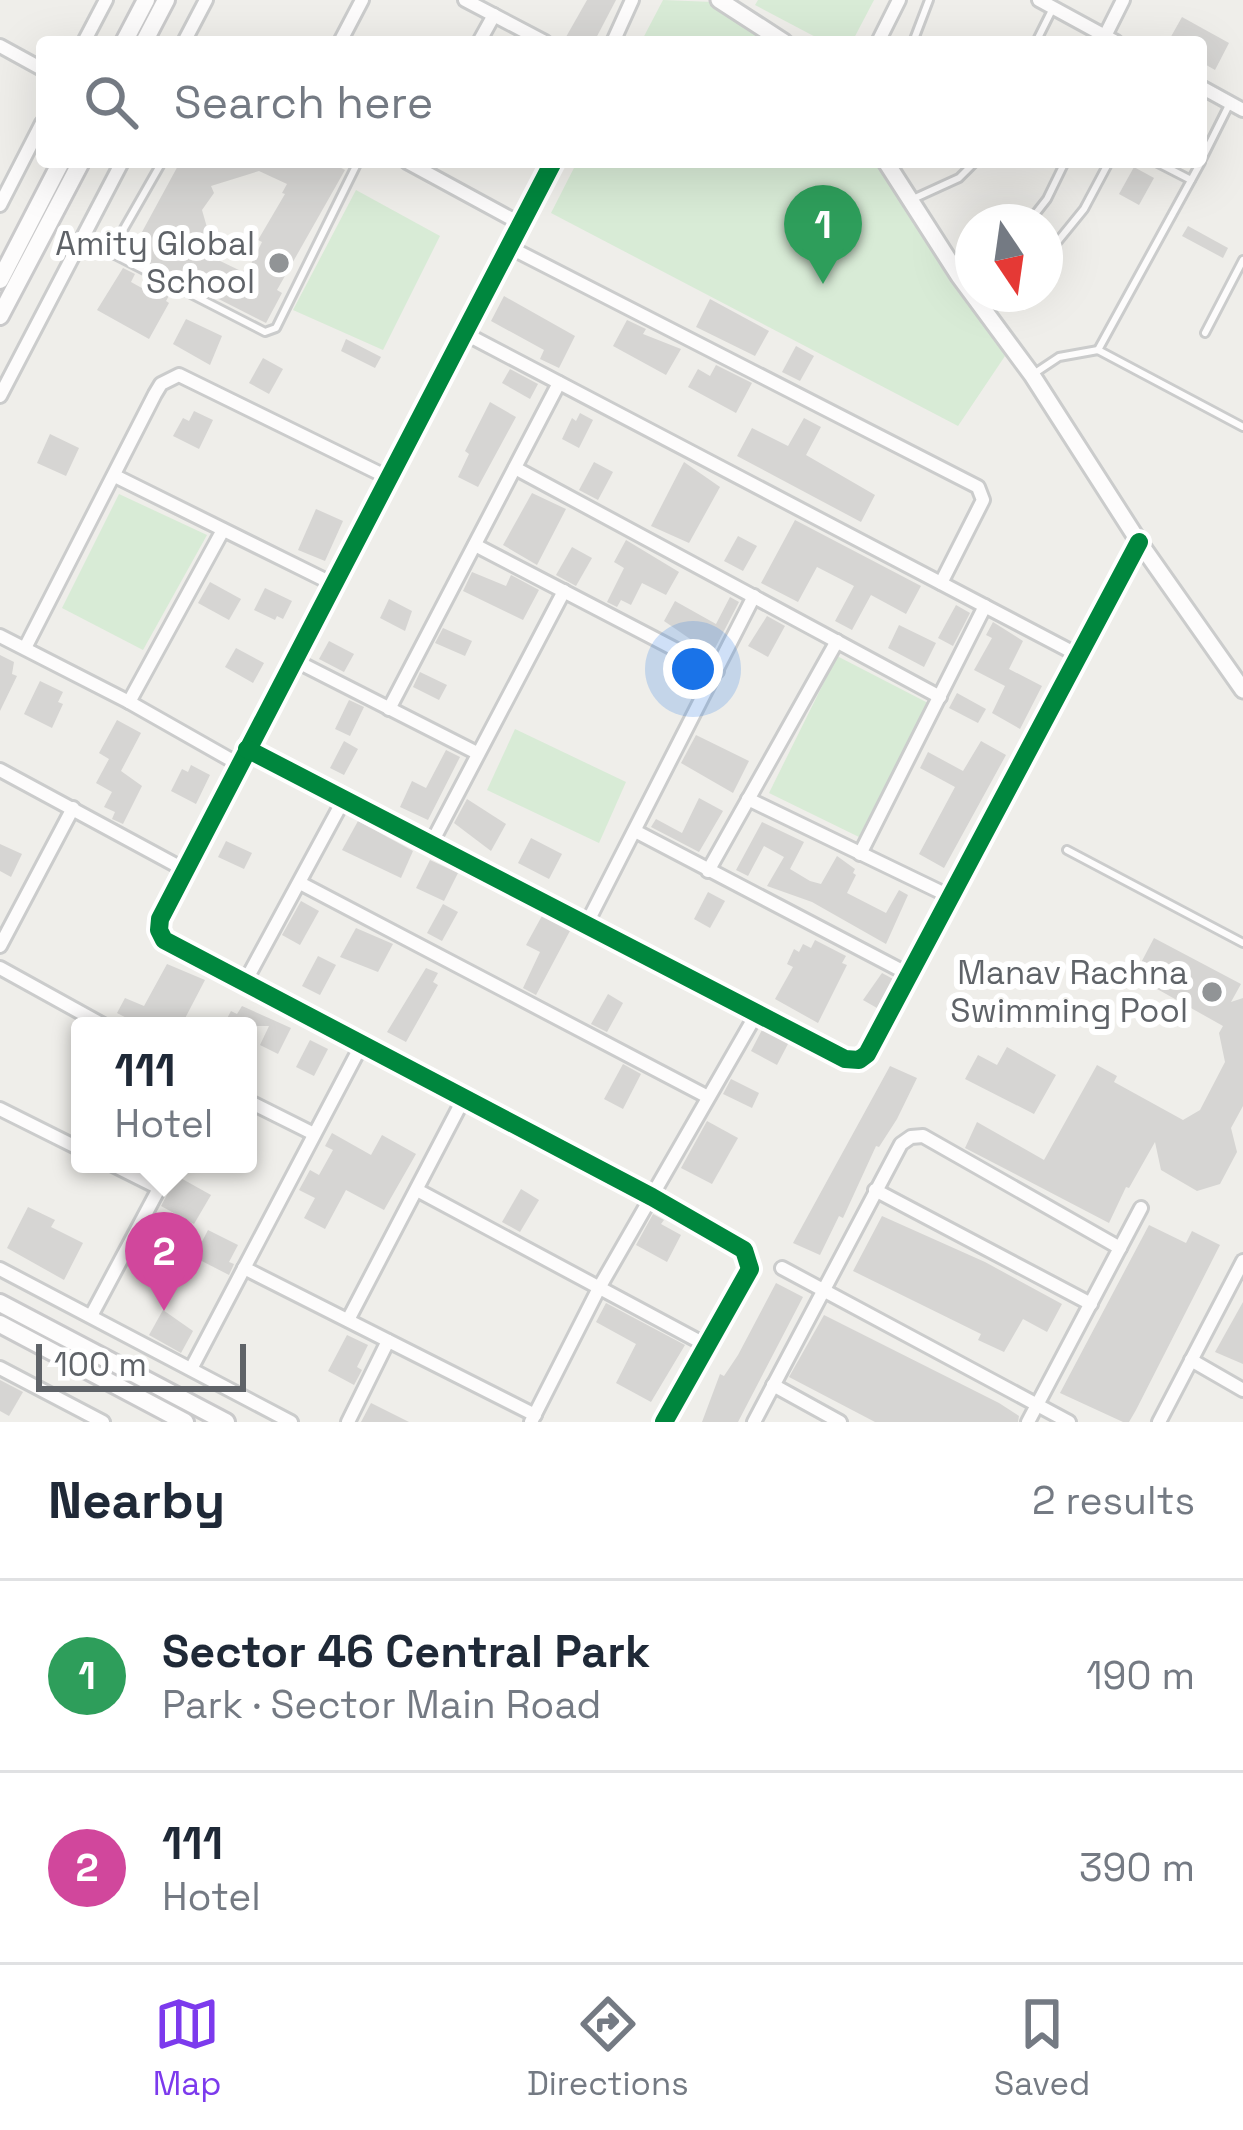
<!DOCTYPE html>
<html lang="en">
<head>
<meta charset="utf-8">
<style>
  :root { --surface:#fff; --page:#f6f6f7; --text:#1f2937; --muted:#747a83; --line:#e0e1e3; --accent:#7c3aed }
  body { margin:0; font-family:"Space Grotesk",sans-serif; background:var(--page); color:var(--text) }
  .compass { position:absolute; left:955px; top:204px; width:108px; height:108px; border-radius:50%; background:var(--surface); box-shadow:0 12px 48px #0002; rotate:167deg }
  .scale { position:absolute; left:36px; bottom:30px; width:210px; box-sizing:border-box; padding-left:12px; border:6px solid #5f6368; border-top:0; font-size:33px; line-height:42px; white-space:nowrap; color:#5f6368; -webkit-text-stroke:9px #fff; paint-order:stroke }
  .you { position:absolute; left:693px; top:669px; width:42px; height:42px; margin:-30px; border:9px solid #fff; border-radius:50%; background:#1a73e8; box-shadow:0 0 0 18px #1a73e833 }
  .badge { display:grid; place-items:center; width:78px; height:78px; border-radius:50%; background:var(--accent); color:#fff; font-size:39px; font-weight:700 }
  .pin { position:absolute; translate:-50% -99px; filter:drop-shadow(0 3px 6px #0008) }
  .pin::after { content:''; position:absolute; top:63px; width:42px; height:36px; background:inherit; clip-path:polygon(0 0,100% 0,50% 100%) }
  .popup { position:absolute; left:71px; top:1017px; width:186px; height:156px; box-sizing:border-box; display:grid; place-content:center; border-radius:12px; background:var(--surface); filter:drop-shadow(0 3px 9px #0005); font-size:39px; white-space:nowrap; color:var(--muted) }
  .popup b { font-size:45px; color:var(--text) }
  .popup::after { content:''; position:absolute; left:50%; top:100%; margin-left:-24px; border:24px solid transparent; border-top-color:var(--surface) }
  .list { margin:0; padding:0; list-style:none }
  h2 { display:flex; justify-content:space-between; align-items:center; height:156px; margin:0; padding:0 48px; font-size:51px }
  h2 small { font-size:39px; font-weight:400; color:var(--muted) }
  .list li { display:grid; grid-template-columns:78px 1fr auto; gap:36px; align-items:center; box-sizing:border-box; height:192px; padding:0 48px; border-top:3px solid var(--line) }
  .list b { display:block; font-size:45px; white-space:nowrap }
  .list p { margin:0; font-size:39px; white-space:nowrap; color:var(--muted) }
  .list em { font-size:39px; font-style:normal; color:var(--muted) }
  .icon { flex:none; width:66px; height:66px; fill:none; stroke:currentColor; stroke-width:2; stroke-linecap:round; stroke-linejoin:round }
  .map { position:relative; flex:none; width:1243px; height:1422px; overflow:hidden }
  .search { position:absolute; background:var(--surface); box-shadow:0 12px 48px #0002; left:36px; right:36px; top:36px; height:132px; display:flex; align-items:center; gap:30px; box-sizing:border-box; padding:0 42px; border-radius:12px; color:var(--muted); font-size:45px }
  .sheet { height:540px; background:var(--surface) }
  nav { display:flex; justify-content:space-around; align-items:center; box-sizing:border-box; height:168px; border-top:3px solid var(--line); background:var(--surface); font-size:33px; color:var(--muted) }
  nav a { display:grid; justify-items:center; gap:6px }
  nav .on { color:var(--accent) }
  .map>svg:first-child { display:block }
  .green { fill:#d8ebd6 }
  .building { fill:#d6d5d3; fill-rule:evenodd }
  .lines { fill:none; stroke-linecap:round; stroke-linejoin:round }
  .service-casing { stroke:#cbcccc; stroke-width:12 }
  .minor-casing { stroke:#cbcccc; stroke-width:18 }
  .tertiary-casing { stroke:#cbcccc; stroke-width:21 }
  .secondary-casing { stroke:#cacacb; stroke-width:22 }
  .service { stroke:#fdfcfc; stroke-width:6 }
  .minor { stroke:#fdfcfc; stroke-width:12 }
  .tertiary { stroke:#fdfcfc; stroke-width:15 }
  .secondary { stroke:#fdfcfc; stroke-width:16 }
  .cycleway-casing { stroke:#fff; stroke-width:26 }
  .cycleway { stroke:#00873e; stroke-width:18 }
  .poi-dot { fill:#919496; stroke:#fff; stroke-width:4.5 }
  .labels { text-anchor:middle; dominant-baseline:central; stroke-width:12; stroke-linejoin:round; paint-order:stroke }
  .poi-label { font-size:33px; fill:#5f6368; stroke:#fff; text-anchor:end }
</style>
</head>
<body>
<div class="map">
<svg width="1243" height="1422" viewBox="0 0 1243 1422">
  <rect width="100%" height="100%" fill="#efeeea"/>
  <!-- green -->
  <g class="green">
    <path d="M 663,0 L 713,2 L 768,42 L 641,42 Z"/>
    <path d="M 758,0 L 874,0 L 852,42 L 825,42 L 755,5 Z"/>
    <path d="M 577,162 L 878,162 L 1005,356 L 958,426 L 551,213 Z"/>
    <path d="M 356,190 L 440,236 L 383,350 L 293,310 Z"/>
    <path d="M 119,494 L 207,535 L 143,650 L 62,608 Z"/>
    <path d="M 837,656 L 928,703 L 859,837 L 769,793 Z"/>
    <path d="M 515,729 L 626,782 L 599,843 L 487,790 Z"/>
  </g>
  <!-- building -->
  <g class="building">
    <path d="M 587,0 L 616,0 L 594,42 L 575,42 L 566,37 Z"/>
    <path d="M 1182,17 L 1229,43 L 1215,70 L 1201,62 L 1201,42 L 1168,42 Z"/>
    <path d="M 180,162 L 330,162 L 345,170 L 277,290 L 282,293 L 266,323 L 130,254 ZM 259,171 L 287,184 L 282,193 L 285,194 L 258,240 L 262,242 L 250,266 L 246,265 L 243,272 L 216,259 L 202,210 L 214,193 L 211,186 Z"/>
    <path d="M 1134,167 L 1154,178 L 1139,205 L 1119,194 Z"/>
    <path d="M 1188,226 L 1228,248 L 1223,258 L 1182,236 Z"/>
    <path d="M 123,268 L 135,274 L 131,282 L 149,292 L 154,284 L 171,292 L 166,301 L 169,303 L 149,339 L 97,310 Z"/>
    <path d="M 504,296 L 575,336 L 559,368 L 540,359 L 544,350 L 491,321 Z"/>
    <path d="M 710,299 L 769,331 L 755,356 L 696,327 Z"/>
    <path d="M 186,319 L 222,336 L 210,365 L 173,344 Z"/>
    <path d="M 627,320 L 646,329 L 643,334 L 681,349 L 666,375 L 613,346 Z"/>
    <path d="M 346,339 L 381,357 L 375,368 L 341,351 Z"/>
    <path d="M 796,346 L 814,356 L 800,381 L 782,372 Z"/>
    <path d="M 263,358 L 283,369 L 269,394 L 249,383 Z"/>
    <path d="M 716,365 L 752,383 L 736,413 L 688,387 L 698,369 L 710,376 Z"/>
    <path d="M 510,369 L 538,384 L 530,399 L 502,383 Z"/>
    <path d="M 490,402 L 516,417 L 478,487 L 458,477 L 469,454 L 465,451 Z"/>
    <path d="M 194,411 L 213,420 L 199,449 L 173,436 L 183,418 L 189,421 Z"/>
    <path d="M 580,413 L 593,420 L 579,448 L 562,439 L 572,418 L 576,421 Z"/>
    <path d="M 804,418 L 821,427 L 806,455 L 875,495 L 861,522 L 737,456 L 752,428 L 788,446 Z"/>
    <path d="M 50,434 L 79,448 L 66,476 L 37,463 Z"/>
    <path d="M 594,462 L 613,472 L 598,500 L 579,490 Z"/>
    <path d="M 684,462 L 720,487 L 689,543 L 651,526 Z"/>
    <path d="M 532,493 L 566,509 L 537,565 L 503,545 Z"/>
    <path d="M 316,509 L 343,521 L 325,561 L 298,550 Z"/>
    <path d="M 795,520 L 921,586 L 906,614 L 871,595 L 852,630 L 835,621 L 854,586 L 817,567 L 798,602 L 761,583 Z"/>
    <path d="M 738,536 L 757,546 L 743,571 L 724,561 Z"/>
    <path d="M 626,540 L 679,572 L 666,595 L 642,583 L 631,605 L 621,600 L 617,607 L 607,602 L 624,568 L 614,562 Z"/>
    <path d="M 572,547 L 592,558 L 576,586 L 556,575 Z"/>
    <path d="M 472,572 L 506,586 L 511,575 L 539,590 L 523,620 L 463,591 Z"/>
    <path d="M 210,582 L 241,599 L 229,620 L 198,603 Z"/>
    <path d="M 265,588 L 292,601 L 283,619 L 277,616 L 275,620 L 254,610 Z"/>
    <path d="M 730,597 L 739,602 L 712,654 L 664,621 L 675,601 L 716,624 Z"/>
    <path d="M 389,599 L 412,611 L 405,631 L 380,618 Z"/>
    <path d="M 956,605 L 970,613 L 953,646 L 938,638 Z"/>
    <path d="M 767,616 L 785,626 L 768,657 L 748,646 Z"/>
    <path d="M 993,622 L 1023,641 L 1009,669 L 1042,686 L 1020,729 L 992,713 L 1005,686 L 974,670 L 992,638 L 986,635 Z"/>
    <path d="M 899,625 L 936,643 L 924,667 L 888,648 Z"/>
    <path d="M 443,628 L 472,641 L 465,656 L 435,643 Z"/>
    <path d="M 329,641 L 354,654 L 344,672 L 319,659 Z"/>
    <path d="M 236,648 L 264,663 L 253,683 L 225,667 Z"/>
    <path d="M 0,655 L 14,662 L 12,674 L 17,676 L 0,711 Z"/>
    <path d="M 420,672 L 447,685 L 439,700 L 413,687 Z"/>
    <path d="M 40,681 L 63,692 L 58,702 L 63,704 L 52,728 L 24,714 Z"/>
    <path d="M 957,693 L 986,709 L 978,723 L 949,708 Z"/>
    <path d="M 349,700 L 364,707 L 350,736 L 335,729 Z"/>
    <path d="M 117,720 L 141,733 L 121,771 L 142,786 L 123,824 L 112,819 L 115,812 L 104,807 L 112,792 L 96,783 L 109,759 L 99,753 Z"/>
    <path d="M 696,735 L 749,761 L 733,793 L 681,763 Z"/>
    <path d="M 344,741 L 358,749 L 344,775 L 330,768 Z"/>
    <path d="M 981,741 L 1006,755 L 944,868 L 919,854 L 955,787 L 920,768 L 928,752 L 963,771 Z"/>
    <path d="M 446,750 L 460,757 L 428,820 L 400,807 L 412,781 L 426,788 Z"/>
    <path d="M 191,765 L 210,775 L 196,804 L 171,791 L 182,769 L 188,772 Z"/>
    <path d="M 699,798 L 723,811 L 699,852 L 651,827 L 656,819 L 682,833 Z"/>
    <path d="M 467,799 L 506,824 L 491,851 L 454,823 Z"/>
    <path d="M 358,821 L 413,851 L 401,878 L 342,850 Z"/>
    <path d="M 762,822 L 804,842 L 790,869 L 810,881 L 821,884 L 837,856 L 855,869 L 853,873 L 856,875 L 847,893 L 886,913 L 899,890 L 908,895 L 886,944 L 812,902 L 767,886 L 784,857 L 764,846 L 748,876 L 736,870 Z"/>
    <path d="M 531,838 L 562,854 L 549,879 L 518,863 Z"/>
    <path d="M 226,841 L 252,853 L 244,869 L 218,857 Z"/>
    <path d="M 0,844 L 22,854 L 11,877 L 0,871 Z"/>
    <path d="M 430,860 L 458,873 L 444,901 L 416,888 Z"/>
    <path d="M 708,892 L 725,901 L 710,928 L 694,919 Z"/>
    <path d="M 301,901 L 319,911 L 300,945 L 282,935 Z"/>
    <path d="M 443,904 L 458,912 L 442,941 L 427,933 Z"/>
    <path d="M 543,914 L 571,929 L 536,995 L 523,988 L 540,952 L 526,945 Z"/>
    <path d="M 356,928 L 393,944 L 378,972 L 340,957 Z"/>
    <path d="M 1154,938 L 1241,984 L 1231,1002 L 1243,998 L 1243,1106 L 1231,1128 L 1237,1152 L 1220,1184 L 1197,1191 L 1161,1170 L 1155,1142 L 1129,1188 L 1126,1187 L 1109,1223 L 965,1148 L 977,1122 L 1044,1160 L 1097,1065 L 1117,1076 L 1114,1082 L 1183,1120 L 1200,1110 L 1225,1062 L 1219,1033 L 1223,1026 L 1134,976 Z"/>
    <path d="M 815,940 L 846,956 L 842,963 L 847,965 L 818,1023 L 775,999 L 793,967 L 787,964 L 794,949 L 799,952 L 803,944 L 811,948 Z"/>
    <path d="M 318,956 L 336,965 L 320,995 L 302,986 Z"/>
    <path d="M 167,964 L 205,980 L 181,1026 L 142,1026 L 117,1013 L 125,998 L 144,1006 Z"/>
    <path d="M 426,968 L 438,973 L 433,982 L 438,985 L 406,1042 L 387,1032 Z"/>
    <path d="M 882,973 L 893,979 L 877,1008 L 863,1000 Z"/>
    <path d="M 608,994 L 623,1003 L 607,1032 L 591,1024 Z"/>
    <path d="M 242,1006 L 291,1028 L 278,1054 L 260,1045 L 269,1026 L 223,1026 L 231,1011 L 237,1014 Z"/>
    <path d="M 763,1028 L 789,1042 L 777,1065 L 751,1051 Z"/>
    <path d="M 310,1040 L 328,1049 L 314,1076 L 296,1067 Z"/>
    <path d="M 1007,1047 L 1056,1075 L 1034,1114 L 965,1079 L 978,1055 L 997,1065 Z"/>
    <path d="M 623,1064 L 641,1074 L 623,1109 L 604,1099 Z"/>
    <path d="M 890,1066 L 917,1078 L 897,1119 L 879,1147 L 876,1146 L 843,1218 L 839,1216 L 820,1255 L 793,1243 Z"/>
    <path d="M 731,1079 L 759,1093 L 752,1108 L 723,1094 Z"/>
    <path d="M 707,1121 L 738,1138 L 712,1184 L 681,1168 Z"/>
    <path d="M 332,1133 L 371,1155 L 382,1135 L 416,1154 L 384,1210 L 346,1190 L 325,1229 L 304,1218 L 315,1198 L 299,1190 L 310,1170 L 319,1175 L 333,1150 L 325,1146 Z"/>
    <path d="M 177,1176 L 211,1195 L 194,1224 L 161,1206 Z"/>
    <path d="M 521,1189 L 539,1200 L 520,1232 L 502,1222 Z"/>
    <path d="M 28,1207 L 55,1220 L 51,1227 L 83,1243 L 64,1280 L 7,1248 Z"/>
    <path d="M 653,1214 L 664,1220 L 661,1224 L 681,1235 L 667,1262 L 636,1245 Z"/>
    <path d="M 882,1216 L 985,1262 L 1062,1304 L 1047,1332 L 1023,1319 L 1004,1352 L 978,1340 L 981,1334 L 853,1271 Z"/>
    <path d="M 1149,1225 L 1186,1243 L 1192,1231 L 1220,1245 L 1136,1410 L 1129,1422 L 1123,1422 L 1060,1393 Z"/>
    <path d="M 208,1230 L 238,1245 L 229,1262 L 234,1264 L 229,1275 L 194,1257 Z"/>
    <path d="M 776,1283 L 803,1297 L 738,1422 L 702,1422 L 720,1374 L 724,1376 L 738,1355 Z"/>
    <path d="M 1243,1302 L 1243,1364 L 1215,1352 Z"/>
    <path d="M 606,1303 L 685,1345 L 651,1402 L 616,1383 L 636,1344 L 596,1322 Z"/>
    <path d="M 163,1310 L 193,1331 L 181,1353 L 149,1335 Z"/>
    <path d="M 824,1315 L 999,1403 L 1019,1416 L 1018,1422 L 875,1422 L 789,1377 Z"/>
    <path d="M 347,1335 L 368,1345 L 357,1367 L 362,1370 L 354,1385 L 328,1371 Z"/>
    <path d="M 0,1380 L 23,1392 L 9,1416 L 0,1411 Z"/>
    <path d="M 371,1403 L 409,1422 L 361,1422 Z"/>
  </g>
  <g class="lines">
    <defs>
      <g id="service">
        <path d="M 913,42 L 929,0"/>
        <path d="M 1036,42 L 1053,8"/>
        <path d="M 1201,161 L 1230,103"/>
        <path d="M 162,162 L 114,246 L 115,255 L 265,332 L 276,328 L 358,162"/>
        <path d="M 1156,162 L 1191,180"/>
        <path d="M 913,199 L 959,178 L 975,162"/>
        <path d="M 1029,222 L 1047,199 L 1065,162"/>
        <path d="M 81,239 L 115,255"/>
        <path d="M 1045,257 L 1084,209 L 1109,162"/>
        <path d="M 986,307 L 1002,294"/>
        <path d="M 1205,333 L 1243,260"/>
        <path d="M 1098,350 L 1201,162"/>
        <path d="M 1032,375 L 1059,357 L 1098,350 L 1243,427"/>
        <path d="M 1067,850 L 1243,943"/>
      </g>
      <g id="minor">
        <path d="M 465,0 L 545,42"/>
        <path d="M 1039,0 L 1116,42"/>
        <path d="M 1105,36 L 1123,0"/>
        <path d="M 84,42 L 106,0"/>
        <path d="M 184,42 L 206,0"/>
        <path d="M 340,42 L 362,0"/>
        <path d="M 479,42 L 494,15"/>
        <path d="M 613,42 L 632,0"/>
        <path d="M 878,42 L 899,0"/>
        <path d="M 0,46 L 42,69"/>
        <path d="M 1201,87 L 1243,110"/>
        <path d="M 407,162 L 521,224"/>
        <path d="M 553,162 L 160,919 L 159,930 L 164,940 L 652,1197 L 744,1250 L 750,1269 L 664,1422"/>
        <path d="M 0,205 L 42,123"/>
        <path d="M 509,247 L 978,487 L 983,500 L 941,583"/>
        <path d="M 464,333 L 1078,655"/>
        <path d="M 0,396 L 122,162"/>
        <path d="M 515,468 L 940,697"/>
        <path d="M 115,476 L 333,584"/>
        <path d="M 475,545 L 717,671"/>
        <path d="M 0,636 L 129,702 L 240,765"/>
        <path d="M 25,648 L 155,394 L 161,384 L 179,375 L 389,478"/>
        <path d="M 294,660 L 477,753"/>
        <path d="M 129,702 L 223,530"/>
        <path d="M 389,709 L 559,383"/>
        <path d="M 247,749 L 845,1059 L 859,1060 L 867,1054 L 1139,542"/>
        <path d="M 0,770 L 185,870"/>
        <path d="M 748,799 L 949,896"/>
        <path d="M 635,831 L 910,975"/>
        <path d="M 431,844 L 564,591"/>
        <path d="M 860,854 L 985,606"/>
        <path d="M 708,871 L 837,641"/>
        <path d="M 300,883 L 708,1097"/>
        <path d="M 586,925 L 754,596"/>
        <path d="M 0,946 L 73,808"/>
        <path d="M 0,968 L 105,1026"/>
        <path d="M 245,982 L 344,799"/>
        <path d="M 248,1101 L 314,1134"/>
        <path d="M 0,1109 L 80,1149"/>
        <path d="M 111,1164 L 159,1188"/>
        <path d="M 417,1190 L 708,1346"/>
        <path d="M 875,1190 L 1091,1304"/>
        <path d="M 244,1268 L 535,1415"/>
        <path d="M 782,1268 L 1069,1422"/>
        <path d="M 0,1269 L 291,1422"/>
        <path d="M 91,1316 L 172,1164"/>
        <path d="M 348,1320 L 464,1098"/>
        <path d="M 1191,1360 L 1243,1390"/>
        <path d="M 0,1368 L 103,1422"/>
        <path d="M 191,1369 L 362,1044"/>
        <path d="M 773,1385 L 840,1422"/>
        <path d="M 348,1422 L 388,1341"/>
        <path d="M 531,1422 L 599,1288 L 757,1013"/>
        <path d="M 754,1422 L 901,1144 L 911,1137 L 923,1136 L 1120,1248"/>
        <path d="M 1028,1422 L 1141,1208"/>
        <path d="M 1159,1422 L 1243,1261"/>
      </g>
      <g id="tertiary">
        <path d="M 719,0 L 784,42"/>
        <path d="M 886,162 L 959,276 L 1032,375 L 1139,542 L 1243,690"/>
      </g>
      <g id="secondary">
        <path d="M 124,42 L 146,0"/>
        <path d="M 144,42 L 166,0"/>
        <path d="M 0,280 L 61,162"/>
        <path d="M 0,316 L 81,162"/>
        <path d="M 0,1303 L 226,1422"/>
        <path d="M 0,1324 L 185,1422"/>
      </g>
    </defs>
    <!-- service casing -->
    <use href="#service" class="service-casing"/>
    <!-- minor casing -->
    <use href="#minor" class="minor-casing"/>
    <!-- tertiary casing -->
    <use href="#tertiary" class="tertiary-casing"/>
    <!-- secondary casing -->
    <use href="#secondary" class="secondary-casing"/>
    <!-- service -->
    <use href="#service" class="service"/>
    <!-- minor -->
    <use href="#minor" class="minor"/>
    <!-- tertiary -->
    <use href="#tertiary" class="tertiary"/>
    <!-- secondary -->
    <use href="#secondary" class="secondary"/>
    <defs>
      <g id="cycleway">
        <path d="M 553,162 L 160,919 L 159,930 L 164,940 L 652,1197 L 744,1250 L 750,1269 L 664,1422"/>
        <path d="M 247,749 L 845,1059 L 859,1060 L 867,1054 L 1139,542"/>
      </g>
    </defs>
    <!-- cycleway casing -->
    <use href="#cycleway" class="cycleway-casing"/>
    <!-- cycleway -->
    <use href="#cycleway" class="cycleway"/>
  </g>
  <!-- markers -->
  <g class="poi-dot">
    <circle cx="279" cy="263" r="12"/>
    <circle cx="1212" cy="992" r="12"/>
  </g>
  <g class="labels">
    <!-- poi labels -->
    <g class="poi-label">
      <text x="255" y="244">Amity Global<tspan x="255" dy="38">School</tspan></text>
      <text x="1188" y="973">Manav Rachna<tspan x="1188" dy="38">Swimming Pool</tspan></text>
    </g>
  </g>
</svg>
<svg class="compass" viewBox="-18 -18 36 36"><path d="M0-13l5 13h-10z" fill="#e53935"/><path d="M0 13l5-13h-10z" fill="#747a83"/></svg>
<div class="scale">100 m</div>
<div class="you"></div>
<div class="pin badge" style="left:823px;top:284px;background:#2e9e5b">1</div>
<div class="pin badge" style="left:164px;top:1311px;background:#d1479c">2</div>
<div class="popup"><b>111</b>Hotel</div>
<div class="search"><svg class="icon" aria-label="search" viewBox="0 0 24 24"><circle cx="10" cy="10" r="6"/><path d="M15 15l6 6"/></svg>Search here</div>
</div>
<section class="sheet">
<h2>Nearby<small>2 results</small></h2>
<ul class="list">
<li><span class="badge" style="background:#2e9e5b">1</span><div><b>Sector 46 Central Park</b><p>Park · Sector Main Road</p></div><em>190 m</em></li>
<li><span class="badge" style="background:#d1479c">2</span><div><b>111</b><p>Hotel</p></div><em>390 m</em></li>
</ul>
</section>
<nav>
<a class="on"><svg class="icon" aria-label="map" viewBox="0 0 24 24"><path d="M3 6l6-2 6 2 6-2v14l-6 2-6-2-6 2zM9 4v14M15 6v14"/></svg>Map</a>
<a><svg class="icon" aria-label="directions" viewBox="0 0 24 24"><path d="M12 3l9 9-9 9-9-9zM9 14v-3h6M13 9l2 2-2 2"/></svg>Directions</a>
<a><svg class="icon" aria-label="saved" viewBox="0 0 24 24"><path d="M7 4h10v16l-5-4-5 4z"/></svg>Saved</a>
</nav>
</body>
</html>
